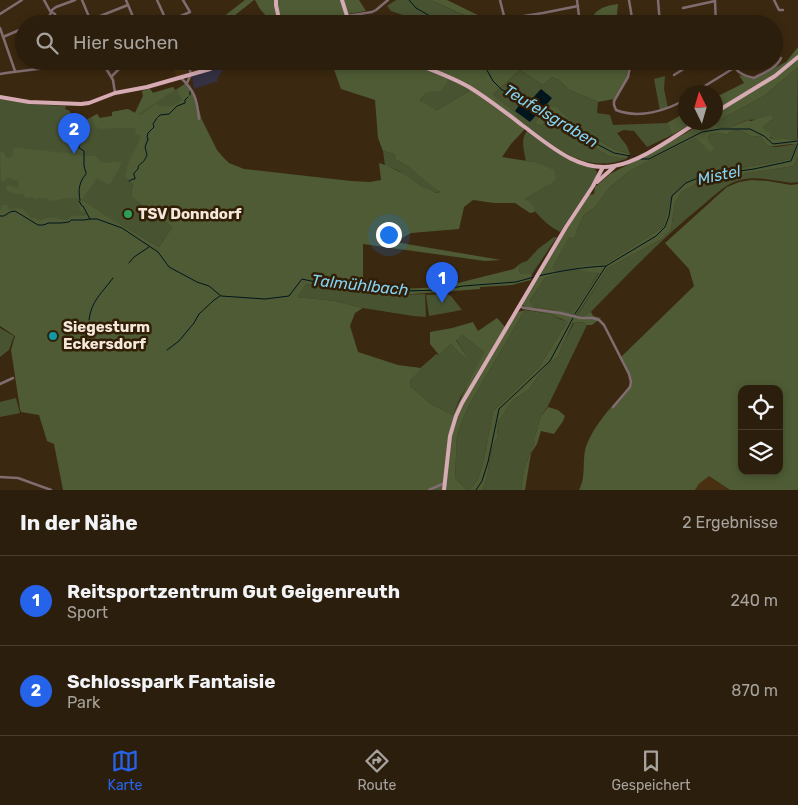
<!DOCTYPE html>
<html lang="de">
<head>
<meta charset="utf-8">
<style>
  :root { --surface:#2c1e0c; --page:#342715; --text:#f1f3f6; --muted:#a6a29d; --line:#483c2d; --accent:#2563eb }
  body { margin:0; font-family:Rubik,sans-serif; background:var(--page); color:var(--text) }
  .controls { position:absolute; right:15px; bottom:15px; display:grid; overflow:hidden; border-radius:10px; box-shadow:0 2px 8px #0003 }
  .controls button { width:45px; height:45px; display:grid; place-items:center; padding:0; border:0; border-bottom:1px solid var(--line); background:var(--surface); color:var(--text); font:25px sans-serif }
  .compass { position:absolute; left:678px; top:85px; width:45px; height:45px; border-radius:50%; background:var(--surface); box-shadow:0 2px 8px #0003; rotate:355deg }
  .you { position:absolute; left:388px; top:234px; width:18px; height:18px; margin:-12px; border:4px solid #fff; border-radius:50%; background:#1a73e8; box-shadow:0 0 0 8px #1a73e833 }
  .badge { display:grid; place-items:center; width:32px; height:32px; border-radius:50%; background:var(--accent); color:#fff; font-size:16px; font-weight:700 }
  .pin { position:absolute; translate:-50% -41px; filter:drop-shadow(0 1px 2px #0008) }
  .pin::after { content:''; position:absolute; top:26px; width:18px; height:15px; background:inherit; clip-path:polygon(0 0,100% 0,50% 100%) }
  .list { margin:0; padding:0; list-style:none }
  h2 { display:flex; justify-content:space-between; align-items:center; height:65px; margin:0; padding:0 20px; font-size:21px }
  h2 small { font-size:16px; font-weight:400; color:var(--muted) }
  .list li { display:grid; grid-template-columns:32px 1fr auto; gap:15px; align-items:center; box-sizing:border-box; height:90px; padding:0 20px; border-top:1px solid var(--line) }
  .list b { display:block; font-size:19px; white-space:nowrap }
  .list p { margin:0; font-size:16px; white-space:nowrap; color:var(--muted) }
  .list em { font-size:16px; font-style:normal; color:var(--muted) }
  .icon { flex:none; width:28px; height:28px; fill:none; stroke:currentColor; stroke-width:2; stroke-linecap:round; stroke-linejoin:round }
  .map { position:relative; flex:none; width:798px; height:490px; overflow:hidden }
  .search { position:absolute; background:var(--surface); box-shadow:0 2px 8px #0003; left:15px; right:15px; top:15px; height:55px; display:flex; align-items:center; gap:12px; box-sizing:border-box; padding:0 18px; border-radius:28px; color:var(--muted); font-size:19px }
  .sheet { height:245px; background:var(--surface) }
  nav { display:flex; justify-content:space-around; align-items:center; box-sizing:border-box; height:70px; border-top:1px solid var(--line); background:var(--surface); font-size:14px; color:var(--muted) }
  nav a { display:grid; justify-items:center; gap:2px }
  nav .on { color:var(--accent) }
  .map>svg:first-child { display:block }
  .built { fill:#483011 }
  .industrial { fill:#343142 }
  .green { fill:#485332 }
  .forest { fill:#4e5b34; fill-rule:evenodd }
  .water { fill:#00151e }
  .lines { fill:none; stroke-linecap:round; stroke-linejoin:round }
  .stream { stroke:#00151e; stroke-width:1 }
  .minor { stroke:#816c70; stroke-width:2.5 }
  .major { stroke:#d7abb4; stroke-width:4 }
  .leisure-dot { fill:#2e9e5b; stroke:#311e06; stroke-width:2 }
  .culture-dot { fill:#0f9aa8; stroke:#311e06; stroke-width:2 }
  .labels { text-anchor:middle; dominant-baseline:central; stroke-width:5; stroke-linejoin:round; paint-order:stroke }
  .poi-label { font-size:15px; font-weight:bold; fill:#f5e8da; stroke:#311e06; text-anchor:start }
  .water-label { font-size:16px; font-style:italic; fill:#83d2f4; stroke:#311e06 }
</style>
</head>
<body>
<div class="map">
<svg width="798" height="490" viewBox="0 0 798 490">
  <rect width="100%" height="100%" fill="#3b2810"/>
  <!-- built -->
  <g class="built">
    <path d="M 173,61 L 227,61 L 210,68 L 176,77 Z"/>
    <path d="M 709,476 L 730,490 L 695,490 L 699,484 Z"/>
  </g>
  <!-- industrial -->
  <path class="industrial" d="M 223,67 L 223,70 L 217,79 L 218,81 L 194,89 L 192,76 Z"/>
  <!-- green -->
  <g class="green">
    <path d="M 396,0 L 430,0 L 461,14 L 473,17 L 482,20 L 485,24 L 429,24 L 391,11 L 387,6 Z"/>
    <path d="M 798,67 L 797,140 L 783,138 L 776,141 L 770,137 L 763,128 L 765,125 L 773,119 L 747,120 L 728,128 L 715,127 L 718,121 L 764,96 Z"/>
    <path d="M 520,70 L 543,85 L 552,77 L 559,80 L 569,90 L 598,102 L 597,113 L 610,115 L 613,125 L 667,123 L 672,135 L 647,147 L 634,131 L 624,130 L 617,133 L 627,146 L 630,154 L 616,150 L 583,132 L 556,108 L 550,106 L 548,105 L 535,123 L 540,126 L 552,120 L 556,120 L 572,133 L 608,156 L 626,159 C 580,176 549,141 514,117 L 516,115 L 493,94 Z"/>
    <path d="M 665,76 L 664,89 L 668,108 L 660,111 L 654,79 Z"/>
    <path d="M 447,78 L 471,90 L 437,110 L 420,102 L 426,91 L 447,83 Z"/>
    <path d="M 186,83 L 190,88 L 133,183 L 131,197 L 172,227 L 159,247 L 122,225 L 92,217 L 61,224 L 0,217 L 0,99 L 9,99 L 29,104 L 66,106 L 65,109 L 70,111 L 71,118 L 74,118 L 75,122 L 84,121 L 97,114 L 100,118 L 112,116 L 112,112 L 128,109 L 135,113 L 143,96 L 142,91 L 150,89 L 153,93 L 173,87 L 175,90 Z"/>
    <path d="M 528,130 L 556,151 L 593,167 L 597,172 L 596,178 L 560,232 C 546,225 535,212 525,199 L 549,185 L 534,162 L 526,161 C 524,150 520,138 528,130 Z"/>
    <path d="M 738,130 L 742,131 L 752,137 L 760,136 L 767,146 L 777,147 L 796,144 L 790,159 L 698,176 L 686,182 L 671,196 L 663,227 L 605,264 L 576,270 L 599,272 L 572,316 L 555,310 L 533,307 L 530,302 C 534,293 541,286 545,278 L 557,274 L 553,269 L 554,265 L 569,236 L 575,237 L 577,230 L 584,215 L 596,206 L 609,188 L 631,170 L 696,138 L 708,140 L 709,135 L 719,133 L 727,135 L 731,131 Z"/>
    <path d="M 383,151 L 394,154 L 396,160 L 406,165 L 440,191 L 436,193 C 431,191 425,189 421,186 C 409,179 399,168 385,166 Z"/>
    <path d="M 798,156 L 798,182 C 789,184 781,181 772,180 C 760,178 748,177 737,181 C 724,185 714,196 703,205 C 661,239 624,278 586,317 L 581,318 L 576,317 L 608,268 L 662,239 L 671,230 L 675,203 L 682,192 L 702,180 L 714,181 L 724,177 L 794,166 Z"/>
    <path d="M 554,237 L 557,237 L 532,274 L 520,274 L 519,266 L 521,263 L 527,261 L 538,249 Z"/>
    <path d="M 306,284 L 362,291 L 400,295 L 425,294 L 426,317 L 413,316 L 363,308 L 335,301 L 296,297 Z"/>
    <path d="M 447,294 L 451,296 L 462,310 L 429,316 L 426,295 Z"/>
    <path d="M 525,310 L 551,314 L 562,320 L 569,321 L 562,330 L 539,367 L 493,411 L 484,459 L 478,479 L 470,490 L 467,490 L 455,478 L 457,436 L 465,414 L 472,400 Z"/>
    <path d="M 582,322 L 587,325 L 548,406 L 541,416 L 535,436 L 535,442 L 529,456 L 524,469 L 521,490 L 482,490 C 492,473 486,453 498,437 L 497,428 L 499,421 L 514,399 L 529,390 L 539,375 L 550,363 L 558,357 L 564,342 L 574,323 Z"/>
    <path d="M 0,328 L 14,336 L 9,350 L 0,357 Z"/>
    <path d="M 462,335 L 484,352 L 474,374 L 460,398 L 453,415 L 431,404 L 410,386 C 411,373 427,363 436,354 L 439,355 L 451,344 L 460,354 L 468,359 L 456,339 Z"/>
    <path d="M 16,398 L 20,413 L 0,417 L 0,402 Z"/>
  </g>
  <!-- forest -->
  <g class="forest">
    <path d="M 245,0 L 254,0 L 224,24 L 211,24 L 219,20 Z"/>
    <path d="M 255,0 L 359,0 L 366,11 L 348,14 L 345,17 L 350,24 L 327,24 L 318,22 L 312,24 L 273,24 L 260,9 Z"/>
    <path d="M 430,0 L 447,0 L 484,18 L 488,24 L 485,24 C 479,16 468,17 459,13 C 450,9 440,4 430,0 Z"/>
    <path d="M 618,4 L 616,24 L 590,24 C 593,9 605,6 618,4 Z"/>
    <path d="M 798,47 L 798,67 L 764,96 L 718,121 L 716,127 L 728,128 L 748,120 L 751,121 L 771,115 L 773,119 L 765,125 L 763,128 L 766,131 L 770,133 L 770,138 L 776,140 L 783,138 L 797,140 L 798,138 L 798,156 L 794,166 L 724,177 L 714,181 L 702,180 L 682,192 L 675,203 L 671,230 L 662,239 L 608,268 L 576,316 C 583,319 585,317 590,312 L 592,313 L 593,316 L 601,318 L 592,325 L 587,325 L 582,322 L 573,323 L 564,342 L 558,357 L 550,363 L 539,375 L 529,390 L 514,399 L 499,421 L 497,428 L 498,437 C 486,453 492,473 482,490 L 470,490 L 478,479 L 484,459 L 493,411 L 539,367 L 562,330 L 568,322 L 551,314 L 528,310 L 521,303 L 588,195 L 594,194 L 595,187 L 610,174 L 654,151 L 703,123 L 716,122 L 716,115 L 720,112 L 718,108 L 716,109 L 716,97 L 744,83 L 739,75 L 753,79 L 786,62 ZM 738,130 L 742,131 L 752,137 L 760,136 L 767,146 C 777,147 786,144 796,144 L 790,159 L 698,176 L 686,182 L 671,196 L 663,227 L 605,264 L 580,266 L 575,270 L 599,273 L 572,315 L 568,312 L 533,307 L 530,301 C 534,293 541,286 545,278 L 558,274 L 553,269 L 554,265 L 569,237 L 575,237 L 577,230 L 584,215 L 596,206 L 609,188 L 631,170 L 696,138 L 710,152 L 714,149 L 708,140 L 709,135 L 719,133 L 727,135 L 731,131 Z"/>
    <path d="M 331,61 L 406,61 L 447,78 L 447,83 L 440,91 L 426,92 L 420,101 L 437,110 L 471,90 L 525,129 L 511,144 L 502,157 L 534,162 L 554,170 L 556,179 L 549,185 L 525,199 L 532,204 L 535,212 L 530,213 L 515,203 L 494,203 L 473,200 L 464,207 L 459,229 L 411,233 L 395,242 L 501,260 L 485,261 L 363,244 L 363,285 L 400,289 L 442,287 L 514,269 L 521,263 L 519,266 L 520,274 L 532,274 L 531,280 L 512,285 L 480,287 L 480,289 L 400,295 L 362,291 L 306,284 L 297,297 L 335,301 L 363,308 L 355,313 L 350,326 L 358,352 L 398,365 L 421,368 L 411,380 L 410,386 L 431,404 L 453,415 C 463,394 473,373 484,352 L 462,335 L 456,340 L 469,360 L 460,354 L 451,344 L 439,355 L 430,344 L 430,332 L 452,328 L 473,322 L 478,331 L 497,318 L 507,329 L 518,312 L 525,310 L 472,400 L 465,414 L 457,436 L 455,478 L 467,490 L 63,490 L 54,444 L 47,441 L 39,415 L 21,412 L 20,409 L 11,350 L 15,336 L 0,326 L 0,211 L 3,205 L 8,205 L 9,210 L 17,208 L 23,209 L 31,218 L 35,218 L 40,221 C 52,214 55,219 67,220 L 72,215 L 75,217 L 78,215 L 83,216 L 87,215 L 85,212 L 80,211 L 79,204 L 82,200 L 75,198 L 60,199 L 58,200 L 50,201 C 46,197 40,198 35,199 L 33,197 L 26,198 L 23,194 C 19,194 11,193 8,191 L 6,190 L 7,185 L 18,188 L 19,181 L 9,178 L 8,177 L 3,182 L 1,180 L 0,151 L 4,152 L 6,157 L 9,158 L 13,155 L 13,149 C 18,146 20,148 26,149 L 67,153 L 83,156 L 95,156 L 98,158 L 101,162 L 107,163 L 114,161 L 122,163 L 112,181 L 109,185 L 97,178 L 82,200 L 115,222 L 122,225 L 159,247 L 172,227 L 131,197 L 133,183 L 125,177 L 128,163 L 139,141 L 141,135 L 137,135 L 135,133 L 136,128 L 119,128 L 100,129 L 95,126 L 92,117 L 97,114 L 100,118 L 112,116 L 112,112 L 128,109 L 135,113 L 143,96 L 142,91 L 150,89 L 153,93 L 173,87 L 175,90 L 140,113 L 136,113 L 141,115 L 156,104 C 165,109 175,107 182,99 L 177,91 L 186,83 L 195,96 L 202,120 L 217,150 L 223,157 L 229,163 L 244,169 L 351,181 L 370,182 L 381,180 L 379,163 L 388,166 L 404,174 L 421,186 L 436,193 L 440,192 L 406,165 L 396,160 L 394,154 L 383,151 L 378,138 L 375,100 L 341,89 Z"/>
    <path d="M 416,61 L 457,61 L 460,64 L 466,61 L 629,61 L 627,77 L 614,99 L 598,102 L 569,90 L 559,80 L 552,77 L 543,85 L 520,70 L 493,94 L 517,115 L 514,117 L 479,92 L 447,75 Z"/>
    <path d="M 548,104 L 550,106 L 556,107 L 583,132 L 616,150 L 630,154 L 626,159 L 608,156 L 572,133 L 556,120 L 552,120 L 540,126 L 535,123 Z"/>
    <path d="M 685,113 L 686,122 L 693,123 L 672,135 L 667,123 Z"/>
    <path d="M 751,180 L 768,181 L 791,185 L 798,184 L 798,490 L 730,490 L 709,476 L 699,484 L 695,490 L 579,490 C 587,476 581,458 587,444 C 593,429 604,415 615,403 C 620,398 628,392 631,386 C 633,380 623,363 621,357 L 694,286 L 689,269 L 665,243 L 727,187 L 739,182 ZM 742,389 L 779,389 L 779,471 L 742,471 Z"/>
    <path d="M 548,407 L 558,410 L 565,416 L 563,421 L 554,434 L 541,431 L 537,444 L 531,453 L 525,490 L 521,490 L 524,469 L 529,456 L 535,442 L 535,436 L 541,416 Z"/>
  </g>
  <!-- water -->
  <g class="water">
    <path d="M 541,89 L 552,98 L 542,110 L 530,101 Z"/>
    <path d="M 522,101 L 538,113 L 530,122 L 515,111 Z"/>
  </g>
  <g class="lines">
    <!-- stream -->
    <g class="stream">
      <path d="M 409,0 L 416,8 L 444,24"/>
      <path d="M 483,61 L 483,63 L 493,81 L 502,90 L 522,98 L 540,110 L 560,118 L 587,139 L 614,153 L 630,156"/>
      <path d="M 190,95 L 190,91"/>
      <path d="M 158,117 L 160,115 L 169,114 L 177,106 L 185,103 L 185,100 L 188,97"/>
      <path d="M 148,139 L 147,137 L 148,133 L 154,127 L 153,124 L 157,118"/>
      <path d="M 79,144 L 79,148 L 84,151 L 84,166 L 86,173"/>
      <path d="M 634,157 L 635,157"/>
      <path d="M 641,159 L 649,159 L 702,132 L 720,129 L 750,129 L 764,136 L 773,144 L 798,141"/>
      <path d="M 129,181 L 133,179 L 135,179 L 135,177 L 134,176 L 134,173 L 138,169 C 138,164 141,164 143,162 C 145,160 146,157 147,155 L 145,147 L 148,139"/>
      <path d="M 80,200 C 78,190 79,182 86,174"/>
      <path d="M 79,201 L 82,206"/>
      <path d="M 83,206 L 90,219"/>
      <path d="M 0,216 L 4,216 L 10,212 L 15,211 L 38,225 L 43,225 L 49,223 L 61,223 L 69,222 L 71,220 L 84,220 L 90,219 L 97,219 L 122,228 L 158,252 L 169,267 L 197,282 L 209,286 L 221,296 L 265,299 L 289,296 L 302,279 L 320,283 L 340,284 L 403,291 L 441,290 L 463,286 L 516,282 L 534,277"/>
      <path d="M 129,263 L 134,257 L 149,247"/>
      <path d="M 538,276 C 560,271 583,267 606,266"/>
      <path d="M 575,314 L 606,266 L 656,236 L 665,227 L 669,216 L 672,196 L 686,183 L 698,178 L 724,173 L 754,169 L 791,161 L 798,143"/>
      <path d="M 89,320 C 91,301 102,293 113,278"/>
      <path d="M 167,350 L 179,341 L 194,323 L 199,314 L 214,300 L 220,296"/>
      <path d="M 476,490 L 482,481 L 488,462 L 499,409 L 550,361 L 573,318"/>
    </g>
    <!-- minor -->
    <g class="minor">
      <path d="M 44,0 L 50,11 L 55,14 L 58,24"/>
      <path d="M 82,0 L 92,24"/>
      <path d="M 126,0 L 136,24"/>
      <path d="M 157,0 L 167,22"/>
      <path d="M 500,0 L 506,24"/>
      <path d="M 577,0 L 580,24"/>
      <path d="M 629,0 L 633,24"/>
      <path d="M 658,0 L 660,24"/>
      <path d="M 774,0 L 779,10 L 783,10"/>
      <path d="M 715,1 L 716,24"/>
      <path d="M 683,8 L 715,1"/>
      <path d="M 0,14 L 22,0"/>
      <path d="M 347,16 L 372,12 L 376,10 L 388,0"/>
      <path d="M 505,19 L 543,13 L 578,6"/>
      <path d="M 90,20 L 128,5"/>
      <path d="M 167,22 L 190,12 L 183,0"/>
      <path d="M 35,24 L 46,19 L 50,15 L 52,10 L 56,7 L 75,0"/>
      <path d="M 210,24 L 211,23"/>
      <path d="M 0,28 L 15,71"/>
      <path d="M 3,37 L 24,28"/>
      <path d="M 41,61 L 43,68"/>
      <path d="M 104,61 L 107,70 L 113,80 L 115,93"/>
      <path d="M 631,61 L 628,77 L 614,101 L 614,105 L 616,110 C 639,119 666,111 686,99"/>
      <path d="M 730,61 C 737,72 741,75 754,78 C 763,73 777,68 781,58"/>
      <path d="M 0,74 C 27,69 55,69 82,61"/>
      <path d="M 674,75 L 696,61"/>
      <path d="M 112,76 L 120,68 L 136,61"/>
      <path d="M 180,77 C 195,91 197,99 199,119"/>
      <path d="M 187,83 L 191,74 L 187,61"/>
      <path d="M 695,92 L 734,68"/>
      <path d="M 519,306 L 524,308 L 560,313 L 581,318 L 593,318 L 599,320 L 604,325 L 629,374 L 631,382 L 630,387 L 613,407"/>
      <path d="M 0,384 L 13,378"/>
      <path d="M 0,477 L 18,478 L 51,490"/>
      <path d="M 429,490 L 445,483"/>
    </g>
    <!-- major -->
    <g class="major">
      <path d="M 276,0 L 276,5 L 280,24"/>
      <path d="M 342,0 L 347,16 L 351,24"/>
      <path d="M 409,61 C 429,69 450,76 469,87 C 487,98 505,112 522,125 C 548,144 579,173 614,166 C 642,161 673,137 698,122"/>
      <path d="M 0,97 L 29,102 L 81,104 L 89,103 L 115,93 L 147,87 L 210,69 L 230,61"/>
      <path d="M 716,112 L 775,76 L 798,57"/>
      <path d="M 597,182 L 614,167"/>
      <path d="M 444,490 L 450,436 L 456,416 L 462,403 L 566,227 L 593,186 L 603,167"/>
    </g>
  </g>
  <!-- markers -->
  <circle class="leisure-dot" cx="128" cy="214" r="5"/>
  <circle class="culture-dot" cx="53" cy="336" r="5"/>
  <g class="labels">
    <!-- poi labels -->
    <g class="poi-label">
      <text x="138" y="214">TSV Donndorf</text>
      <text x="63" y="327">Siegesturm<tspan x="63" dy="17">Eckersdorf</tspan></text>
    </g>
    <!-- water labels -->
    <g class="water-label">
      <text transform="translate(551 116) rotate(31)">Teufelsgraben</text>
      <text transform="translate(719 175) rotate(-12)">Mistel</text>
      <text transform="translate(360 285) rotate(6)">Talmühlbach</text>
    </g>
  </g>
</svg>
<div class="controls">
<button><svg class="icon" aria-label="locate" viewBox="0 0 24 24"><circle cx="12" cy="12" r="6"/><path d="M12 2v4M12 18v4M2 12h4M18 12h4"/></svg></button>
<button><svg class="icon" aria-label="layers" viewBox="0 0 24 24"><path d="M12 4l9 5-9 5-9-5zM3 14l9 5 9-5"/></svg></button>
</div>
<svg class="compass" viewBox="-18 -18 36 36"><path d="M0-13l5 13h-10z" fill="#e53935"/><path d="M0 13l5-13h-10z" fill="#a6a29d"/></svg>
<div class="you"></div>
<div class="pin badge" style="left:442px;top:303px">1</div>
<div class="pin badge" style="left:74px;top:154px">2</div>
<div class="search"><svg class="icon" aria-label="search" viewBox="0 0 24 24"><circle cx="10" cy="10" r="6"/><path d="M15 15l6 6"/></svg>Hier suchen</div>
</div>
<section class="sheet">
<h2>In der Nähe<small>2 Ergebnisse</small></h2>
<ul class="list">
<li><span class="badge">1</span><div><b>Reitsportzentrum Gut Geigenreuth</b><p>Sport</p></div><em>240 m</em></li>
<li><span class="badge">2</span><div><b>Schlosspark Fantaisie</b><p>Park</p></div><em>870 m</em></li>
</ul>
</section>
<nav>
<a class="on"><svg class="icon" aria-label="map" viewBox="0 0 24 24"><path d="M3 6l6-2 6 2 6-2v14l-6 2-6-2-6 2zM9 4v14M15 6v14"/></svg>Karte</a>
<a><svg class="icon" aria-label="directions" viewBox="0 0 24 24"><path d="M12 3l9 9-9 9-9-9zM9 14v-3h6M13 9l2 2-2 2"/></svg>Route</a>
<a><svg class="icon" aria-label="saved" viewBox="0 0 24 24"><path d="M7 4h10v16l-5-4-5 4z"/></svg>Gespeichert</a>
</nav>
</body>
</html>
